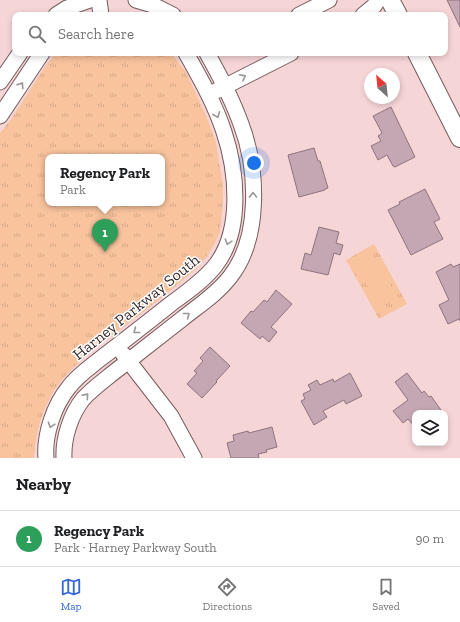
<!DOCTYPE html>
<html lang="en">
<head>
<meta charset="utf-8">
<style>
  :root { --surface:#fff; --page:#f6f6f6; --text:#202124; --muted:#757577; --line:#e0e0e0; --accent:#3568d7 }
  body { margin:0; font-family:"Zilla Slab",serif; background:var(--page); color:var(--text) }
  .controls { position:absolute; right:12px; bottom:12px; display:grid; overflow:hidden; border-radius:8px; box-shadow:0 2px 6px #0003 }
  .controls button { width:36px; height:36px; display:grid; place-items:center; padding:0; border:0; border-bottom:1px solid var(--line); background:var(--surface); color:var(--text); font:20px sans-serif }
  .compass { position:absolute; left:364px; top:68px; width:36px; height:36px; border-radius:50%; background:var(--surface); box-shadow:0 2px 6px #0003; rotate:333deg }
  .you { position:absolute; left:254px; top:163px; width:14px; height:14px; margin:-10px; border:3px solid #fff; border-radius:50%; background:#1a73e8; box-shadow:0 0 0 6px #1a73e833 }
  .badge { display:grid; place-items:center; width:26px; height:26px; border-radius:50%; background:var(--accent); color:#fff; font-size:13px; font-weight:700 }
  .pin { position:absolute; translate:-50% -33px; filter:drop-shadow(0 1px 2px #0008) }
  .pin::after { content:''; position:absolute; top:21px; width:14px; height:12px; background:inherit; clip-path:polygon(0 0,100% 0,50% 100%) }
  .popup { position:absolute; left:45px; top:154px; width:120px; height:52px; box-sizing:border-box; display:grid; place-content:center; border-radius:8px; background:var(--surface); filter:drop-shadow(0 1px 3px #0005); font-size:13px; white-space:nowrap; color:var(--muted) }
  .popup b { font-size:15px; color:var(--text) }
  .popup::after { content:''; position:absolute; left:50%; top:100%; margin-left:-8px; border:8px solid transparent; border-top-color:var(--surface) }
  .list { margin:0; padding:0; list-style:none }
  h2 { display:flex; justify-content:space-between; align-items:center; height:52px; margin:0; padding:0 16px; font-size:17px }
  h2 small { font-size:13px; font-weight:400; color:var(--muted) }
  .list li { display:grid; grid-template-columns:26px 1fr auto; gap:12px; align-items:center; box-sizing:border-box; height:56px; padding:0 16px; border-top:1px solid var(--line) }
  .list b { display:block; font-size:15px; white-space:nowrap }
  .list p { margin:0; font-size:13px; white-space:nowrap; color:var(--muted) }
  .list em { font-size:13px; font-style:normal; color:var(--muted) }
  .icon { flex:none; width:22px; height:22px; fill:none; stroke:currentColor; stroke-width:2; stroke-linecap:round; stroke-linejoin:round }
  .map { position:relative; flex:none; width:460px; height:458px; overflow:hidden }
  .search { position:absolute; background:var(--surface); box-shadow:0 2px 6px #0003; left:12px; right:12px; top:12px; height:44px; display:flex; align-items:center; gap:10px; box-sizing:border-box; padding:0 14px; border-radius:8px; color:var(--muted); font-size:15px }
  .sheet { height:108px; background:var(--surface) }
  nav { display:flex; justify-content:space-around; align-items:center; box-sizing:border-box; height:56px; border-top:1px solid var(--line); background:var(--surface); font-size:11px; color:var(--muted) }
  nav a { display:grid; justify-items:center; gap:2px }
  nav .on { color:var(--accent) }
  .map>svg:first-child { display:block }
  .park { fill:url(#park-tufts); fill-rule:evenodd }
  .pitch { fill:#f8c39d }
  .building { fill:#c4a7b3; stroke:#8e737f }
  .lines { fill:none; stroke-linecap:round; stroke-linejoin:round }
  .minor-casing { stroke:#775b5d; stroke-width:17 }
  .tertiary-casing { stroke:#775b5d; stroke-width:20 }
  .minor { stroke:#fff; stroke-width:15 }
  .tertiary { stroke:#fff; stroke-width:18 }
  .oneway { stroke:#9b9596 }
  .labels { text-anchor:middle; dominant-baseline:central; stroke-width:3; stroke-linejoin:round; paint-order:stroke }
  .street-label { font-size:16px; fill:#372b2c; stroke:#fff }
</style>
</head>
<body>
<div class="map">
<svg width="460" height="458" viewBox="0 0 460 458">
  <defs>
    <pattern id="park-tufts" width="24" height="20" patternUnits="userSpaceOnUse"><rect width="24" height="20" fill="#f8c39d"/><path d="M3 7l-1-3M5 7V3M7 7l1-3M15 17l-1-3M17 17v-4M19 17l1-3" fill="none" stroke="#d5a887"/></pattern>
  </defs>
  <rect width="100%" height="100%" fill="#f6d5d7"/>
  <!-- park -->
  <g class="park">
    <path d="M 57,53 L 171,53 L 186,72 L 205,113 L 216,142 L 223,184 L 223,202 L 220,232 L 214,245 L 206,258 L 195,270 C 176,286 157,301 138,316 C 112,336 68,366 52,394 C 40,416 36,434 34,458 L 0,458 L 0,133 L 12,118 L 46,65 ZM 48,157 L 162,157 L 162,203 L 48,203 Z"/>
    <path d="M 374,244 L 407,304 L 379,319 L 346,260 Z"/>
  </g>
  <!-- pitch -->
  <path class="pitch" d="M 375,257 L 396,295 L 378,305 L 357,267 Z"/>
  <!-- building -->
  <g class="building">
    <path d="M 447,0 L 460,0 L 460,27 Z"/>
    <path d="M 391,107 L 415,157 L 395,167 L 393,166 L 387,155 L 378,160 L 371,146 L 381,141 L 378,136 L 382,133 L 373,116 Z"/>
    <path d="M 314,148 L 318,161 L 320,161 L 328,188 L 325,189 L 325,190 L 299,197 L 288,155 Z"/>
    <path d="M 425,189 L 440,219 L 434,222 L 443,239 L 411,255 L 388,210 L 400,204 L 399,202 Z"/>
    <path d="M 319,227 L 339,232 L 336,243 L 343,245 L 340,255 L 334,253 L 328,275 L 301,269 L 305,253 L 311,255 Z"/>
    <path d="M 451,264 L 453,267 L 460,264 L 460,321 L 459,319 L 448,324 L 439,305 L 449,300 L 436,272 Z"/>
    <path d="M 276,290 L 292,304 L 271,327 L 277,332 L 269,342 L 262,336 L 260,339 L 241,323 L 251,311 L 253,312 L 264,300 L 267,302 Z"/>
    <path d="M 210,347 L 230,366 L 216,381 L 217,382 L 202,398 L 187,384 L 197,373 L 194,371 L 203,361 L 200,358 Z"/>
    <path d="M 350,373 L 362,396 L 346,404 L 344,400 L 323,411 L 327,417 L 314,425 L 301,401 L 305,399 L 303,394 L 311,390 L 308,385 L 317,380 L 320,385 L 333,379 L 334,382 Z"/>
    <path d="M 407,373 L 422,393 L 424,391 L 429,397 L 431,396 L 443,413 L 415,413 L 415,427 L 408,419 L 403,423 L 393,411 L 408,400 L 395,382 Z"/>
    <path d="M 272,427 L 277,447 L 266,450 L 267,452 L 258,454 L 259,458 L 231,458 L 227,443 L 234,441 L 233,435 L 248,431 L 249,433 Z"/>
  </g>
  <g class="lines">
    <defs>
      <g id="minor">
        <path d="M 99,0 L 101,15"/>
        <path d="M 136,0 L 153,5 L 173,15"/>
        <path d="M 56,15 L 67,8 L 90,0"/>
        <path d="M 299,15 L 329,0"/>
        <path d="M 363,15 L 374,6 L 378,0"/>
        <path d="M 0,82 L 20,53"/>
        <path d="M 216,91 L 291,53"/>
        <path d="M 0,116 L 42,53"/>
        <path d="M 123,354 L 171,416 L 194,458"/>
        <path d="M 46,458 C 44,435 54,405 69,387 C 77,376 89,368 100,359 C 124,341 148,322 172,303 C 187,292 204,280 215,266 C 243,231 237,171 224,132 C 215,104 200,78 186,53"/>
        <path d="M 64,458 C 63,438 71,414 83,399 C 92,389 103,381 113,373 C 136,355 159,337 182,319 C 198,306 217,294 230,277 C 261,238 258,169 241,124 C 232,99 220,76 207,53"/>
      </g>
      <g id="tertiary">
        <path d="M 390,0 L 398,15"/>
        <path d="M 417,53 L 460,138"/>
      </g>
    </defs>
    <!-- minor casing -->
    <use href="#minor" class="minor-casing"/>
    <!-- tertiary casing -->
    <use href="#tertiary" class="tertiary-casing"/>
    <!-- minor -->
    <use href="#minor" class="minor"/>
    <!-- tertiary -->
    <use href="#tertiary" class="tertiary"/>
  </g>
  <!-- one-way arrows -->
  <defs><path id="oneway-chevron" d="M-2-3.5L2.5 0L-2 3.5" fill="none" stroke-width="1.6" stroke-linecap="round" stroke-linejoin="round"/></defs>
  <g class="oneway">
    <use href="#oneway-chevron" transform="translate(243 77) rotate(-27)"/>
    <use href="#oneway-chevron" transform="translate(21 85) rotate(-57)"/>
    <use href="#oneway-chevron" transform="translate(217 115) rotate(68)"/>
    <use href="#oneway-chevron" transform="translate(253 195) rotate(-91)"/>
    <use href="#oneway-chevron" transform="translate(228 242) rotate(108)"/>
    <use href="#oneway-chevron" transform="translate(187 315) rotate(-38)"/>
    <use href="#oneway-chevron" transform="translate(136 331) rotate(142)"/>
    <use href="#oneway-chevron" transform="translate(86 396) rotate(-49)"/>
    <use href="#oneway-chevron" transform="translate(51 425) rotate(107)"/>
  </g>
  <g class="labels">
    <!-- street labels -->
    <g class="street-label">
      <text transform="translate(136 307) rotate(-39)">Harney Parkway South</text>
    </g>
  </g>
</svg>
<div class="controls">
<button><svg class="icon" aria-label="layers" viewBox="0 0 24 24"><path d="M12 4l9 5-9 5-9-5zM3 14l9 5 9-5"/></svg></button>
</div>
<svg class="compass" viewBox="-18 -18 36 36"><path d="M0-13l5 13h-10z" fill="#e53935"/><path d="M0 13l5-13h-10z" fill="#757577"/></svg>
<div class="you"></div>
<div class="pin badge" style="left:105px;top:252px;background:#2e9e5b">1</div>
<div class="popup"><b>Regency Park</b>Park</div>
<div class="search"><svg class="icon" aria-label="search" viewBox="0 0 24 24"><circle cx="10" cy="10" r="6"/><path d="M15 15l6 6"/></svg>Search here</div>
</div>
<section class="sheet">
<h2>Nearby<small></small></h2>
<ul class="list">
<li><span class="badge" style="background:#2e9e5b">1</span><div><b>Regency Park</b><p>Park · Harney Parkway South</p></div><em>90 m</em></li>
</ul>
</section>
<nav>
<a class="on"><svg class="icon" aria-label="map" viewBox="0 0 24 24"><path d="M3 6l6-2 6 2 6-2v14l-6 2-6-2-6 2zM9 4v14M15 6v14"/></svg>Map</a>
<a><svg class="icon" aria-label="directions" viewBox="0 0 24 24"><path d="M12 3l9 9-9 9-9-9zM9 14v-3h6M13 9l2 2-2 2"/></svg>Directions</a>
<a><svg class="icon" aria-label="saved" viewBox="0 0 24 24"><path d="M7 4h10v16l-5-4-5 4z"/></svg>Saved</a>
</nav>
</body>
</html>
